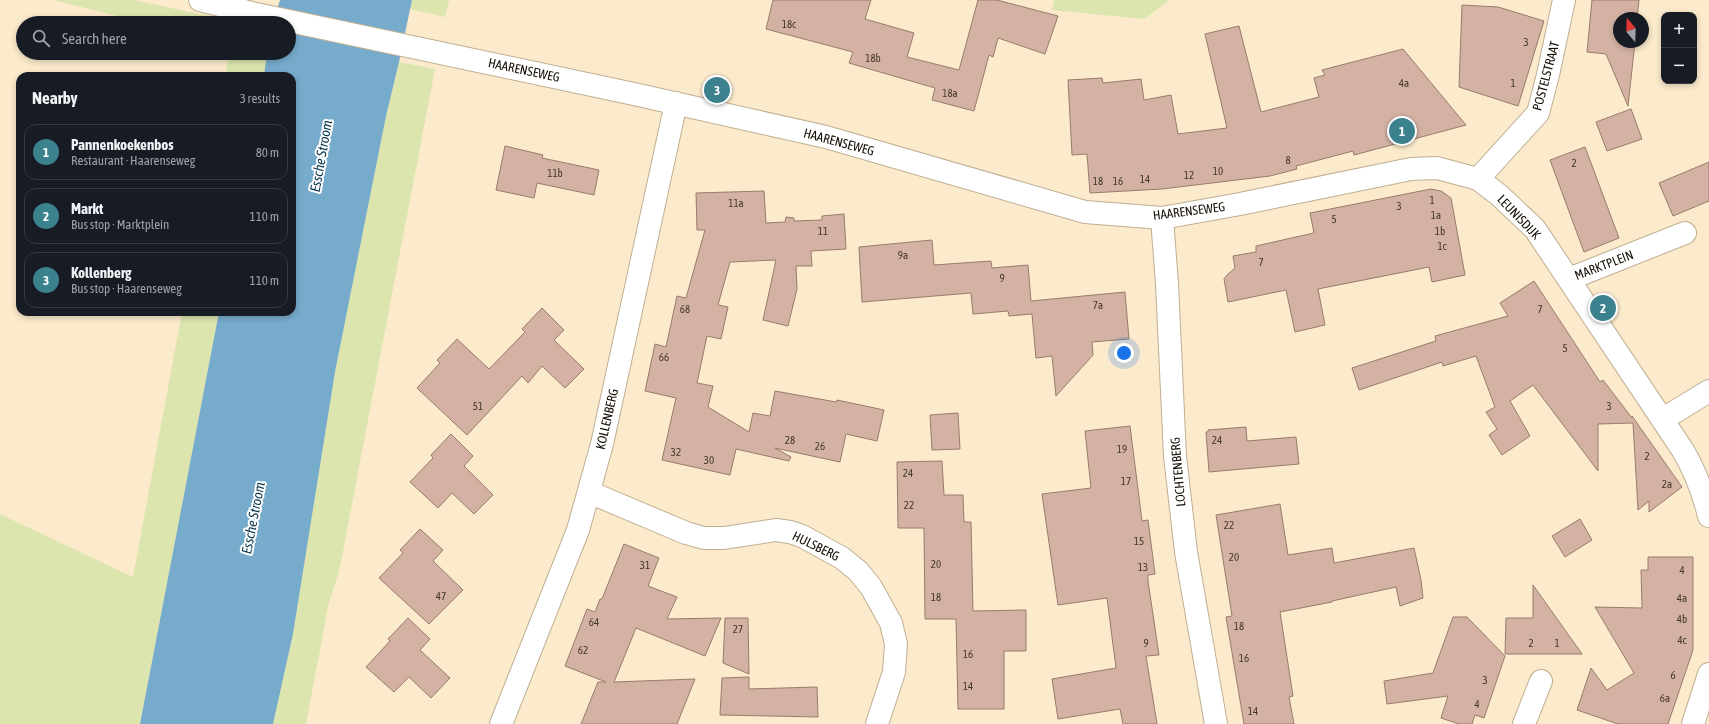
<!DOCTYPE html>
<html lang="en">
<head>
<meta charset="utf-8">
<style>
  :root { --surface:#171b24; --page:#242831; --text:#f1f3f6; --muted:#9ea1a6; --line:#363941; --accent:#3c818e }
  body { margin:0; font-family:"Asap Condensed",sans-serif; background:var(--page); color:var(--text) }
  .controls { position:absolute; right:12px; top:12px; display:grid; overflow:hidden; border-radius:8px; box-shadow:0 2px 6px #0003 }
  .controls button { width:36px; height:36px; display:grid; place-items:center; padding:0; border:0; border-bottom:1px solid var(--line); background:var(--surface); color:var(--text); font:20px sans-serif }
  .compass { position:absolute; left:1613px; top:12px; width:36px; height:36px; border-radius:50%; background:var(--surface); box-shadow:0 2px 6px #0003; rotate:341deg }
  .you { position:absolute; left:1124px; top:353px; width:14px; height:14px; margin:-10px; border:3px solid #fff; border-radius:50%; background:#1a73e8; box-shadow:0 0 0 6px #1a73e833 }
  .badge { display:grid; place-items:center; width:26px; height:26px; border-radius:50%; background:var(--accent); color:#fff; font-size:13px; font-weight:700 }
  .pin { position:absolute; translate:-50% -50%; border:2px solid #fff; box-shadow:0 1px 4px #0006 }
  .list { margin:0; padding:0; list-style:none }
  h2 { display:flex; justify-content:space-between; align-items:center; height:52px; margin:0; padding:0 16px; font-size:17px }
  h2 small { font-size:13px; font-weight:400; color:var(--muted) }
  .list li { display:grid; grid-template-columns:26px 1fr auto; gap:12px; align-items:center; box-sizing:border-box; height:56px; margin:0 8px 8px; padding:0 8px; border:1px solid var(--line); border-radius:12px }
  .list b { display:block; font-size:15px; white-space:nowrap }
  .list p { margin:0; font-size:13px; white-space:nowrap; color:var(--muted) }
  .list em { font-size:13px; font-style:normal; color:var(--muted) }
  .icon { flex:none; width:22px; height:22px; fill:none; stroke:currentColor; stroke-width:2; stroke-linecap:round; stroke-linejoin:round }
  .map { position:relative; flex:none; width:1709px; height:724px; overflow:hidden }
  .search { position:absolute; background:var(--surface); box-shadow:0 2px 6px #0003; left:16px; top:16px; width:280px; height:44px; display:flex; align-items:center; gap:10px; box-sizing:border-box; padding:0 14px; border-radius:22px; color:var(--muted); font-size:15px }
  .panel { position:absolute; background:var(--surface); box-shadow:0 2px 6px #0003; left:16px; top:72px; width:280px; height:244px; border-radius:12px }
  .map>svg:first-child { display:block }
  .green { fill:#dde5ae }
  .water { fill:#76abcc }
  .building { fill:#d3b2a3; stroke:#997b6c }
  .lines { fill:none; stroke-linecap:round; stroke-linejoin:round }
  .minor-casing { stroke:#bfaf92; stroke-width:24 }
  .minor { stroke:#fff; stroke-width:22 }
  .labels { text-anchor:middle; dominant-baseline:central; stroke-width:4; stroke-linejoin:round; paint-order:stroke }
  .number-label { font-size:11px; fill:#44382c }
  .street-label { font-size:13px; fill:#150f05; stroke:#fff }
  .water-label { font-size:14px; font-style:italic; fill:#04334a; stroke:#fff }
</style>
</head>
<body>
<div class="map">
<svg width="1709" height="724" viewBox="0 0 1709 724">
  <rect width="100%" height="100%" fill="#fbeacb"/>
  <!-- green -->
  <g class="green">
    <path d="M 53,0 L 134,0 L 241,23 L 146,23 Z"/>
    <path d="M 412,0 L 449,0 L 445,17 L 410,9 Z"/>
    <path d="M 1054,0 L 1170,0 L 1144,19 L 1052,10 Z"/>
    <path d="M 229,53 L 267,53 L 264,76 L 225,76 Z"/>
    <path d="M 399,62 L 435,69 L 339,572 L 329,602 L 306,724 L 273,724 L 293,634 L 335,372 L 386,116 Z"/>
    <path d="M 182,312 L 219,312 L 140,724 L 0,724 L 0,514 L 133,577 Z"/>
  </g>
  <!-- water -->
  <path class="water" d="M 280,0 L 412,0 L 399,62 L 386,116 L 335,372 L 293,634 L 273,724 L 140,724 L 219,312 L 292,312 L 292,76 L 264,76 L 267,53 L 289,53 L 289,23 L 273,23 Z"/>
  <!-- building -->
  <g class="building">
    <path d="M 773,0 L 871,0 L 865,19 L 914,33 L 907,57 L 959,70 L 978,0 L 997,0 L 1058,16 L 1045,54 L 998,38 L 993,57 L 989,55 L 974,111 L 932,100 L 935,88 L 849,63 L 853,52 L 766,29 Z"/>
    <path d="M 1592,0 L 1639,0 L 1637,18 L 1619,18 L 1619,42 L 1635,42 L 1628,106 L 1606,54 L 1587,52 Z"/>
    <path d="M 1462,5 L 1498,7 L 1544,21 L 1518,106 L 1459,87 Z"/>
    <path d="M 1239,26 L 1261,112 L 1319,97 L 1314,78 L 1325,75 L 1322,70 L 1403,49 L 1466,125 L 1354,155 L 1353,151 L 1296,166 L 1297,169 L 1270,176 L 1162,189 L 1090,193 L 1087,154 L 1072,155 L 1068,80 L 1102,78 L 1103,83 L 1141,79 L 1144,100 L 1171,95 L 1178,134 L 1227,128 L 1205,34 Z"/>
    <path d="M 1631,109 L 1642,139 L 1607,151 L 1596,122 Z"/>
    <path d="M 505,146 L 543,155 L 542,158 L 599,170 L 594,195 L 537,183 L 534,198 L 496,190 Z"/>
    <path d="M 1585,147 L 1619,238 L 1584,252 L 1550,160 Z"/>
    <path d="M 1709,162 L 1709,201 L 1673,216 L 1659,183 Z"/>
    <path d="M 1431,189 L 1441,191 L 1451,198 L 1465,275 L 1432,282 L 1429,267 L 1318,289 L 1325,325 L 1295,332 L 1286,290 L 1228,302 L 1224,279 L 1227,275 L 1235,268 L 1233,256 L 1256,252 L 1256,246 L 1314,233 L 1310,213 Z"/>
    <path d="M 764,191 L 766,223 L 785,222 L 786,217 L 794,218 L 794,221 L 822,220 L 822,216 L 844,214 L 846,249 L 811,251 L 812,266 L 796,266 L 797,289 L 788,326 L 763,320 L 776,260 L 730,262 L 718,305 L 728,307 L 721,339 L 707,336 L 697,383 L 713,386 L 708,407 L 749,432 L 753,413 L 770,416 L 775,391 L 836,402 L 837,400 L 884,410 L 877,441 L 846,434 L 840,462 L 775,448 L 791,457 L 789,461 L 736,449 L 730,475 L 662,460 L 676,398 L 645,391 L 655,344 L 666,347 L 677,296 L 686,298 L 705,230 L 697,230 L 696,193 Z"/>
    <path d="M 932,240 L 934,265 L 991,261 L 992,268 L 1028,265 L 1031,301 L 1125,292 L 1129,339 L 1092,342 L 1093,355 L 1056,396 L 1052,356 L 1036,358 L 1032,314 L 1009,316 L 1008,311 L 973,314 L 971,293 L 862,302 L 859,247 Z"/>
    <path d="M 1534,281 L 1600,382 L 1603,380 L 1632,418 L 1632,416 L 1682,487 L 1649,512 L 1649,501 L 1638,510 L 1633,423 L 1598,424 L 1598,471 L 1533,385 L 1510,401 L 1530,436 L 1502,455 L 1489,435 L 1497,429 L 1486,412 L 1495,407 L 1476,356 L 1443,366 L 1442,362 L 1359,390 L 1352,368 L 1436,341 L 1435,336 L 1508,316 L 1500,303 Z"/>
    <path d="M 542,308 L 564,330 L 554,340 L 584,369 L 565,388 L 542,366 L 528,383 L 522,376 L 467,435 L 417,388 L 440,363 L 437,360 L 457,339 L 489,369 L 525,332 L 522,329 Z"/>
    <path d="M 958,413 L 960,449 L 932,450 L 930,415 Z"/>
    <path d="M 1130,426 L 1142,521 L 1148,520 L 1155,574 L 1148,575 L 1148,581 L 1159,655 L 1146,656 L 1157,724 L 1123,724 L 1120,709 L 1058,719 L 1052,679 L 1116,668 L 1107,598 L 1058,605 L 1042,494 L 1091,488 L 1085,431 Z"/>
    <path d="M 1246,427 L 1247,441 L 1296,437 L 1299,464 L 1209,472 L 1206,432 L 1208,432 L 1208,430 Z"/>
    <path d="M 451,434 L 473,456 L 464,466 L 493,495 L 474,514 L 452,493 L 438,508 L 410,482 L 433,458 L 431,455 Z"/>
    <path d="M 942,461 L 944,495 L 963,495 L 964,522 L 971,522 L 973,611 L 1026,610 L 1026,651 L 1004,651 L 1004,709 L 958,709 L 956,619 L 925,619 L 924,528 L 898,528 L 897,462 Z"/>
    <path d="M 1280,504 L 1288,555 L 1332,548 L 1334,563 L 1414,548 L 1421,580 L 1423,598 L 1400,606 L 1396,587 L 1332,601 L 1332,602 L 1280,612 L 1293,696 L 1289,697 L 1294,724 L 1244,724 L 1226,617 L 1232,616 L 1216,515 Z"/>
    <path d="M 1580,519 L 1592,540 L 1565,557 L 1552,536 Z"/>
    <path d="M 420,529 L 443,550 L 433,561 L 463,590 L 429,624 L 379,578 L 403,553 L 400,550 Z"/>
    <path d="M 624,544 L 659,558 L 648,586 L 677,597 L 667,619 L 721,618 L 705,656 L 636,628 L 614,682 L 695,679 L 677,724 L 581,724 L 598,682 L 606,682 L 565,666 L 587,609 L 595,612 L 600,599 L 602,599 Z"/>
    <path d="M 1648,557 L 1693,557 L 1693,650 L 1668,724 L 1618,724 L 1577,710 L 1591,668 L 1607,690 L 1634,673 L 1595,607 L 1642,608 L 1641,570 L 1648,570 Z"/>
    <path d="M 1533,585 L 1582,654 L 1505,654 L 1506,618 L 1533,618 Z"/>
    <path d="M 1453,617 L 1467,617 L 1505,656 L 1484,718 L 1475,715 L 1472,724 L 1459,724 L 1441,718 L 1448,696 L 1387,704 L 1384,681 L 1433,673 Z"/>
    <path d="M 408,618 L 430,639 L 420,650 L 450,678 L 431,698 L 409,677 L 394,692 L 366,667 L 390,641 L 388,639 Z"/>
    <path d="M 725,618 L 748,618 L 749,674 L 723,663 Z"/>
    <path d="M 749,677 L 749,689 L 817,687 L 818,717 L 720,715 L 722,678 Z"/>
  </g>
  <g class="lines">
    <defs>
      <g id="minor">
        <path d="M 200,0 L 256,14 L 634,94 L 826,137 L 1085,212 L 1162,218 L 1240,204 L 1411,169 L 1437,168 L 1478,179 L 1499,195 L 1535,229 L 1682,449 C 1695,470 1703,492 1709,516"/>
        <path d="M 1478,179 L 1538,113 L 1548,75 L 1564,0"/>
        <path d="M 1162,218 L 1167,284 L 1175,456 L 1186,552 L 1216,724"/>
        <path d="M 1569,279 L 1685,233"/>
        <path d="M 1663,419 L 1709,391"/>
        <path d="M 589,492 L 686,533 L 704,538 L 724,538 L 776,530 L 790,532 L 802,536 L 842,558 L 858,571 L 871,587 L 891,623 L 896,644 L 894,672 L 877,724"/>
        <path d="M 501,724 L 578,530 L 602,444 L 676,103"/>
        <path d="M 1524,724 L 1541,681"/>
        <path d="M 1693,724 L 1709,674"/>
      </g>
    </defs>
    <!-- minor casing -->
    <use href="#minor" class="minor-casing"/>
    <!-- minor -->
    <use href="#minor" class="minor"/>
  </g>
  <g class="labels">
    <!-- number labels -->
    <g class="number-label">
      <text x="789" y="24">18c</text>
      <text x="1526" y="42">3</text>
      <text x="873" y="58">18b</text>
      <text x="1404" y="83">4a</text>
      <text x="1513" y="83">1</text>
      <text x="950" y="93">18a</text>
      <text x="1288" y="160">8</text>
      <text x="1574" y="163">2</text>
      <text x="1218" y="171">10</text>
      <text x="555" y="173">11b</text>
      <text x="1189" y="175">12</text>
      <text x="1145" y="179">14</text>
      <text x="1098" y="181">18</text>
      <text x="1118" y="181">16</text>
      <text x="1432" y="200">1</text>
      <text x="736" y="203">11a</text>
      <text x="1399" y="206">3</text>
      <text x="1436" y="215">1a</text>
      <text x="1334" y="219">5</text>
      <text x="823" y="231">11</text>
      <text x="1440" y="231">1b</text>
      <text x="1442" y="246">1c</text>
      <text x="903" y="255">9a</text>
      <text x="1261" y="262">7</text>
      <text x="1002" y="278">9</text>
      <text x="1098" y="305">7a</text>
      <text x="685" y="309">68</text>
      <text x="1540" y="309">7</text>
      <text x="1565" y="348">5</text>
      <text x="664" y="357">66</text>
      <text x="478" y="406">51</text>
      <text x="1609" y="406">3</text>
      <text x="790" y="440">28</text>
      <text x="1217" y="440">24</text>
      <text x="820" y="446">26</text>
      <text x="1122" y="449">19</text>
      <text x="676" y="452">32</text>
      <text x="1647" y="456">2</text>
      <text x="709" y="460">30</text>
      <text x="908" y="473">24</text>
      <text x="1126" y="481">17</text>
      <text x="1667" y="484">2a</text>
      <text x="909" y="505">22</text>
      <text x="1229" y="525">22</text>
      <text x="1139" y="541">15</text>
      <text x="1234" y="557">20</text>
      <text x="936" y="564">20</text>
      <text x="645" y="565">31</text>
      <text x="1143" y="567">13</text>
      <text x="1682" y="570">4</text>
      <text x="441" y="596">47</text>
      <text x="936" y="597">18</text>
      <text x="1682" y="598">4a</text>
      <text x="1682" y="619">4b</text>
      <text x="594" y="622">64</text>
      <text x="1239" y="626">18</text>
      <text x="738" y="629">27</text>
      <text x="1682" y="640">4c</text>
      <text x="1146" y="643">9</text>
      <text x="1531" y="643">2</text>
      <text x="1557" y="643">1</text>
      <text x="583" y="650">62</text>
      <text x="968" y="654">16</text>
      <text x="1244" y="658">16</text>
      <text x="1673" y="675">6</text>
      <text x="1485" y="680">3</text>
      <text x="968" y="686">14</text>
      <text x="1665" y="698">6a</text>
      <text x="1477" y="704">4</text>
      <text x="1253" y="711">14</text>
    </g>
    <!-- street labels -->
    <g class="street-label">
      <text transform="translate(524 70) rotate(12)">HAARENSEWEG</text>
      <text transform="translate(1546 76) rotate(-75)">POSTELSTRAAT</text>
      <text transform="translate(839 142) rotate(15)">HAARENSEWEG</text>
      <text transform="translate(1189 211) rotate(-7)">HAARENSEWEG</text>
      <text transform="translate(1519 217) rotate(46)">LEUNISDIJK</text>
      <text transform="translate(1604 265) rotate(-21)">MARKTPLEIN</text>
      <text transform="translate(607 419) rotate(-77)">KOLLENBERG</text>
      <text transform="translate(1178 472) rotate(-95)">LOCHTENBERG</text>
      <text transform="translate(816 546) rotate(26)">HULSBERG</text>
    </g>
    <!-- water labels -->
    <g class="water-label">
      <text transform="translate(321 156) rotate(-80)">Essche Stroom</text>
      <text transform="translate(253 518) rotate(-79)">Essche Stroom</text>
    </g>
  </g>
</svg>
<div class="controls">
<button>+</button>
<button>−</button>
</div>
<svg class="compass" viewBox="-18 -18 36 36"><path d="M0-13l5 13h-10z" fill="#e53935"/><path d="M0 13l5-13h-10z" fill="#9ea1a6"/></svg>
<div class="you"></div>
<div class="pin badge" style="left:1402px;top:131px">1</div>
<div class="pin badge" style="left:1603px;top:308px">2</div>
<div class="pin badge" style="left:717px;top:90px">3</div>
<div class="search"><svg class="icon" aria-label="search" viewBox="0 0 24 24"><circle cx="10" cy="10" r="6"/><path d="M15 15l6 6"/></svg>Search here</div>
<section class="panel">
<h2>Nearby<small>3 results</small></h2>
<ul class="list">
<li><span class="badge">1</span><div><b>Pannenkoekenbos</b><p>Restaurant · Haarenseweg</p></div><em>80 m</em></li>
<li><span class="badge">2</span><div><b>Markt</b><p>Bus stop · Marktplein</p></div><em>110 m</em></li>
<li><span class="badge">3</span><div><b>Kollenberg</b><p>Bus stop · Haarenseweg</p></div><em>110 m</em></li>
</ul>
</section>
</div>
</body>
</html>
